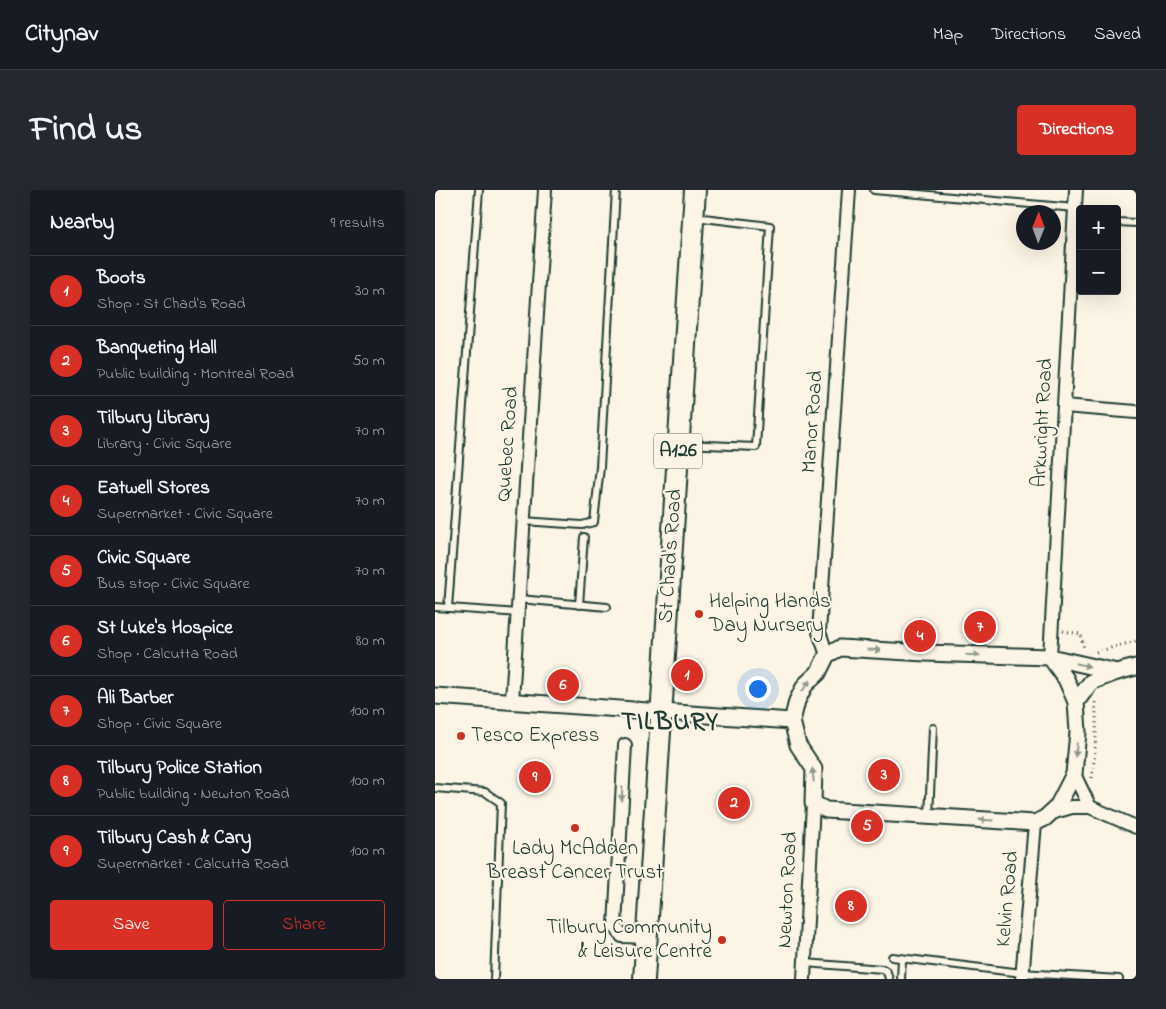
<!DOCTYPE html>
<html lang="en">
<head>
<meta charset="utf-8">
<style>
  :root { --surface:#171b24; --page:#242831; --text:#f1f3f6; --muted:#9ea1a6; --line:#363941; --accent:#d93025 }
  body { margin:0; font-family:"Indie Flower",sans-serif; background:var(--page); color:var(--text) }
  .controls { position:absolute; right:15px; top:15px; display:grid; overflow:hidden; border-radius:5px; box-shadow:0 5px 20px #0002 }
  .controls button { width:45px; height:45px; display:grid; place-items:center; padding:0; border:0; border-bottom:1px solid var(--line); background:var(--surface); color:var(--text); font:25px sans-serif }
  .compass { position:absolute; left:581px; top:15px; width:45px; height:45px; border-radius:50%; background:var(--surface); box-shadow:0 5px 20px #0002; rotate:1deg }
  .you { position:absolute; left:322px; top:498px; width:18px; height:18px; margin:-12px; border:4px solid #fff; border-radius:50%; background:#1a73e8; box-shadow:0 0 0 8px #1a73e833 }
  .badge { display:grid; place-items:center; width:32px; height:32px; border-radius:50%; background:var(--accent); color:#fff; font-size:16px; font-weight:700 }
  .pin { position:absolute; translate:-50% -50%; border:2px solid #fff; box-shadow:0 1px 5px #0006 }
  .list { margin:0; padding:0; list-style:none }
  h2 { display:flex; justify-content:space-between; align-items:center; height:65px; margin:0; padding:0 20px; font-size:21px }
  h2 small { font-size:16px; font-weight:400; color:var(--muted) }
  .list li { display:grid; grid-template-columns:32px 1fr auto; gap:15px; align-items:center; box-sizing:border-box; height:70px; padding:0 20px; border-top:1px solid var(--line) }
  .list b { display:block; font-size:19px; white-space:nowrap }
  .list p { margin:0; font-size:16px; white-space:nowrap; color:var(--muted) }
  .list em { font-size:16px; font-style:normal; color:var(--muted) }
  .actions { display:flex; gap:10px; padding:15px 20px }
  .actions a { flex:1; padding:11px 0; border:1px solid var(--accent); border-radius:5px; text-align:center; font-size:18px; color:var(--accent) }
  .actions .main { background:var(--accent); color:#fff }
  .map { position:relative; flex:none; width:701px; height:789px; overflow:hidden; border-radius:5px }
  header { display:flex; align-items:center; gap:30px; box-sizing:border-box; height:70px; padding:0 25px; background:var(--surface); border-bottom:1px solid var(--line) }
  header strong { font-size:24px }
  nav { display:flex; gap:28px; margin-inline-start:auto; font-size:18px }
  .intro { display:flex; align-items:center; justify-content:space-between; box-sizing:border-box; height:120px; padding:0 30px }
  h1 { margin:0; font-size:35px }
  .button { padding:12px 22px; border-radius:5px; background:var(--accent); color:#fff; font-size:18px; font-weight:700 }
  main { display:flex; gap:30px; padding:0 30px }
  aside { flex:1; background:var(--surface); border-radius:5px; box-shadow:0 5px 20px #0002 }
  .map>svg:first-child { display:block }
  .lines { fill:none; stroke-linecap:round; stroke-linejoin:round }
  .service-casing { stroke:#1f3d34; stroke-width:10 }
  .minor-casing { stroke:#1f3d34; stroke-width:16 }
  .tertiary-casing { stroke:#1f3d34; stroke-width:19 }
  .primary-casing { stroke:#1f3d34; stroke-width:24 }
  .path { stroke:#1f3d34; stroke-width:3; stroke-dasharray:1 4; stroke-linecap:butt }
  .service { stroke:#fcf5e5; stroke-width:6 }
  .minor { stroke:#fcf5e5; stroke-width:12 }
  .tertiary { stroke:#fcf5e5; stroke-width:15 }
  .primary { stroke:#fcf5e5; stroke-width:20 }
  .oneway { fill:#8e998c }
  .poi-dot { fill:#c8321e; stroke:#fcf5e5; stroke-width:2 }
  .labels { text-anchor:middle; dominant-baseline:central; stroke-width:4.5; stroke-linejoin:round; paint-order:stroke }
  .shield { fill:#fcf5e5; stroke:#617469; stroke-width:1 }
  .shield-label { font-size:20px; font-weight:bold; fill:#1f3d34 }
  .street-label { font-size:21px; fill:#1f3d34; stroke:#fcf5e5 }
  .poi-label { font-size:21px; fill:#1f3d34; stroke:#fcf5e5; text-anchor:start }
  .district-label { font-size:26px; font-weight:bold; letter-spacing:1px; fill:#1f3d34; stroke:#fcf5e5 }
</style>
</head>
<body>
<header>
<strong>Citynav</strong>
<nav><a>Map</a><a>Directions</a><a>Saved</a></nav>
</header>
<div class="intro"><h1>Find us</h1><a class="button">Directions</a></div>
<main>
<aside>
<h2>Nearby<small>9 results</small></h2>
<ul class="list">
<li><span class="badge">1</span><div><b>Boots</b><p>Shop · St Chad's Road</p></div><em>30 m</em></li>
<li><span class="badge">2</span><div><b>Banqueting Hall</b><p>Public building · Montreal Road</p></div><em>50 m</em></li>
<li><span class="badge">3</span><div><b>Tilbury Library</b><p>Library · Civic Square</p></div><em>70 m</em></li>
<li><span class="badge">4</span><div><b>Eatwell Stores</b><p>Supermarket · Civic Square</p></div><em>70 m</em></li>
<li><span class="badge">5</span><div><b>Civic Square</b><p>Bus stop · Civic Square</p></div><em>70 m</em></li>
<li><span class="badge">6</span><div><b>St Luke's Hospice</b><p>Shop · Calcutta Road</p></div><em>80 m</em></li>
<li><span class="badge">7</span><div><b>Ali Barber</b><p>Shop · Civic Square</p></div><em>100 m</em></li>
<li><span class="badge">8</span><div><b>Tilbury Police Station</b><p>Public building · Newton Road</p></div><em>100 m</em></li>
<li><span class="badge">9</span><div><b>Tilbury Cash &amp; Cary</b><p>Supermarket · Calcutta Road</p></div><em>100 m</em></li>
</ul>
<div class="actions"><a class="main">Save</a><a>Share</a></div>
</aside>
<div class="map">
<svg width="701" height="789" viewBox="0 0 701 789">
  <rect width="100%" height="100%" fill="#fcf5e5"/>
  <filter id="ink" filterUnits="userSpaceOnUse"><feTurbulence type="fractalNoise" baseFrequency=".02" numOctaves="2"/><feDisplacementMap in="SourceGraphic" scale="10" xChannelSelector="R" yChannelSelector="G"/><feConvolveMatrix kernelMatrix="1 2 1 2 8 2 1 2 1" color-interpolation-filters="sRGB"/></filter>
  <g filter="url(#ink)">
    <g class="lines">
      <defs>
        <g id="service">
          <path d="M 439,0 L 640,18"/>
          <path d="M 682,32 L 701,33"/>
          <path d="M 247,254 L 321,257 L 335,36 L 260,27"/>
          <path d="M 88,331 L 147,335 L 159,332 L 165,277 L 181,0"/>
          <path d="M 84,409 L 172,417"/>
          <path d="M 144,415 L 149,347"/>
          <path d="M 0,417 L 83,423"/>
          <path d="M 13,418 L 44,0"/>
          <path d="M 0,598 L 50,602 L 66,613 L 59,789"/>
          <path d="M 494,627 L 498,538"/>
          <path d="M 457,767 L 587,783 L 684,789"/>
          <path d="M 370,773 L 448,779 L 452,782 L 454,789"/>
          <path d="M 466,789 L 467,769"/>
        </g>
        <g id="minor">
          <path d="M 629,216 L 701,222"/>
          <path d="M 392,465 L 384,442 L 414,0"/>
          <path d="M 615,467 L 641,0"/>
          <path d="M 77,511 L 110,0"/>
          <path d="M 190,555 L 180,736 L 187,746 L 212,747"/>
          <path d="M 639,584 L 655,617 L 701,637"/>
          <path d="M 616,623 L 637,617 L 655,617"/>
          <path d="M 369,789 L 378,613"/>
          <path d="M 587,789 L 600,633"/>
        </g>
        <g id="tertiary">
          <path d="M 615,467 L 631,489 L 641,512 L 643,542 L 639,584 L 622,617 L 610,628 L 600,633 L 391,620 L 378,613 L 379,579 L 363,555 L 357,531 L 362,511 L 370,495 L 383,483 L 392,465 L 405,458 L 490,463 L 615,467 L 682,482"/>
          <path d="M 0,506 L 357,531"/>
          <path d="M 641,512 L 656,492 L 682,482 L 701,477"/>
        </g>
        <path id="primary" d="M 209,789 L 260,0"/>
      </defs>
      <!-- service casing -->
      <use href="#service" class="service-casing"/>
      <!-- minor casing -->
      <use href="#minor" class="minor-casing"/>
      <!-- tertiary casing -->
      <use href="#tertiary" class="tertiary-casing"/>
      <!-- primary casing -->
      <use href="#primary" class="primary-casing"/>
      <!-- path -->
      <g class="path">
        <path d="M 628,441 L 646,444 L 649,459"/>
        <path d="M 661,462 L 701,451"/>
        <path d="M 657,588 C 660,563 663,538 660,512"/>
      </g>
      <!-- service -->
      <use href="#service" class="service"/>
      <!-- minor -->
      <use href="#minor" class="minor"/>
      <!-- tertiary -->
      <use href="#tertiary" class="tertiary"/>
      <!-- primary -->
      <use href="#primary" class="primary"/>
    </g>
    <!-- one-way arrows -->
    <defs><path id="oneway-solid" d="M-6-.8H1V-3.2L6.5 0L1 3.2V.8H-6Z" transform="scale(1.25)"/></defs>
    <g class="oneway">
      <use href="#oneway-solid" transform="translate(439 460) rotate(3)"/>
      <use href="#oneway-solid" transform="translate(538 465) rotate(2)"/>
      <use href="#oneway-solid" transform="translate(648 475) rotate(13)"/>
      <use href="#oneway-solid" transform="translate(371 496) rotate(-53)"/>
      <use href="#oneway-solid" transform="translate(641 560) rotate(97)"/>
      <use href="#oneway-solid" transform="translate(378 585) rotate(-96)"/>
      <use href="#oneway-solid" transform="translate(187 604) rotate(93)"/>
      <use href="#oneway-solid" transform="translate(551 630) rotate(-176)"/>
    </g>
  </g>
  <!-- markers -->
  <g class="poi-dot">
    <circle cx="264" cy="424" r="5"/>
    <circle cx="26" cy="546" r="5"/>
    <circle cx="140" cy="638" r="5"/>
    <circle cx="287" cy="750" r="5"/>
  </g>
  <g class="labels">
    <!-- shield labels -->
    <rect class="shield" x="219" y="243.5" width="48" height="35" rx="4"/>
    <g class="shield-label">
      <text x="243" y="261">A126</text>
    </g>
    <!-- street labels -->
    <g class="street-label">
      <text transform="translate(378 232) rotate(-86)">Manor Road</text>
      <text transform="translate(608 233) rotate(-87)">Arkwright Road</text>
      <text transform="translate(73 254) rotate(-86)">Quebec Road</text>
      <text transform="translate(236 366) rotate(-86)">St Chad's Road</text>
      <text transform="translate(353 700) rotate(-87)">Newton Road</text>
      <text transform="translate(573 709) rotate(-85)">Kelvin Road</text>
    </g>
    <!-- poi labels -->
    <g class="poi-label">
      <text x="274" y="412">Helping Hands<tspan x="274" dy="24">Day Nursery</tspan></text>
      <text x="36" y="546">Tesco Express</text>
      <text x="140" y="659" text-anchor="middle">Lady McAdden<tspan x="140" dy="24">Breast Cancer Trust</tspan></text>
      <text x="277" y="738" text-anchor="end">Tilbury Community<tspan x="277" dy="24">&amp; Leisure Centre</tspan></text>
    </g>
    <!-- district labels -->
    <g class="district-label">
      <text x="235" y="533">TILBURY</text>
    </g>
  </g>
</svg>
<div class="controls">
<button>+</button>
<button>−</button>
</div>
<svg class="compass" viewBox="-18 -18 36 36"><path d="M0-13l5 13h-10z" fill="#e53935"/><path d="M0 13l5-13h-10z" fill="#9ea1a6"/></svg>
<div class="you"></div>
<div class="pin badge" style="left:252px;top:485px">1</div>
<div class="pin badge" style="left:299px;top:613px">2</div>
<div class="pin badge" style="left:449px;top:585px">3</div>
<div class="pin badge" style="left:485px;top:446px">4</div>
<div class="pin badge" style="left:432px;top:636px">5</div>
<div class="pin badge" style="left:128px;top:495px">6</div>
<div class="pin badge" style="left:545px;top:437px">7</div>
<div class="pin badge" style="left:416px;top:716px">8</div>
<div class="pin badge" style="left:100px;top:587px">9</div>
</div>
</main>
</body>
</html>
